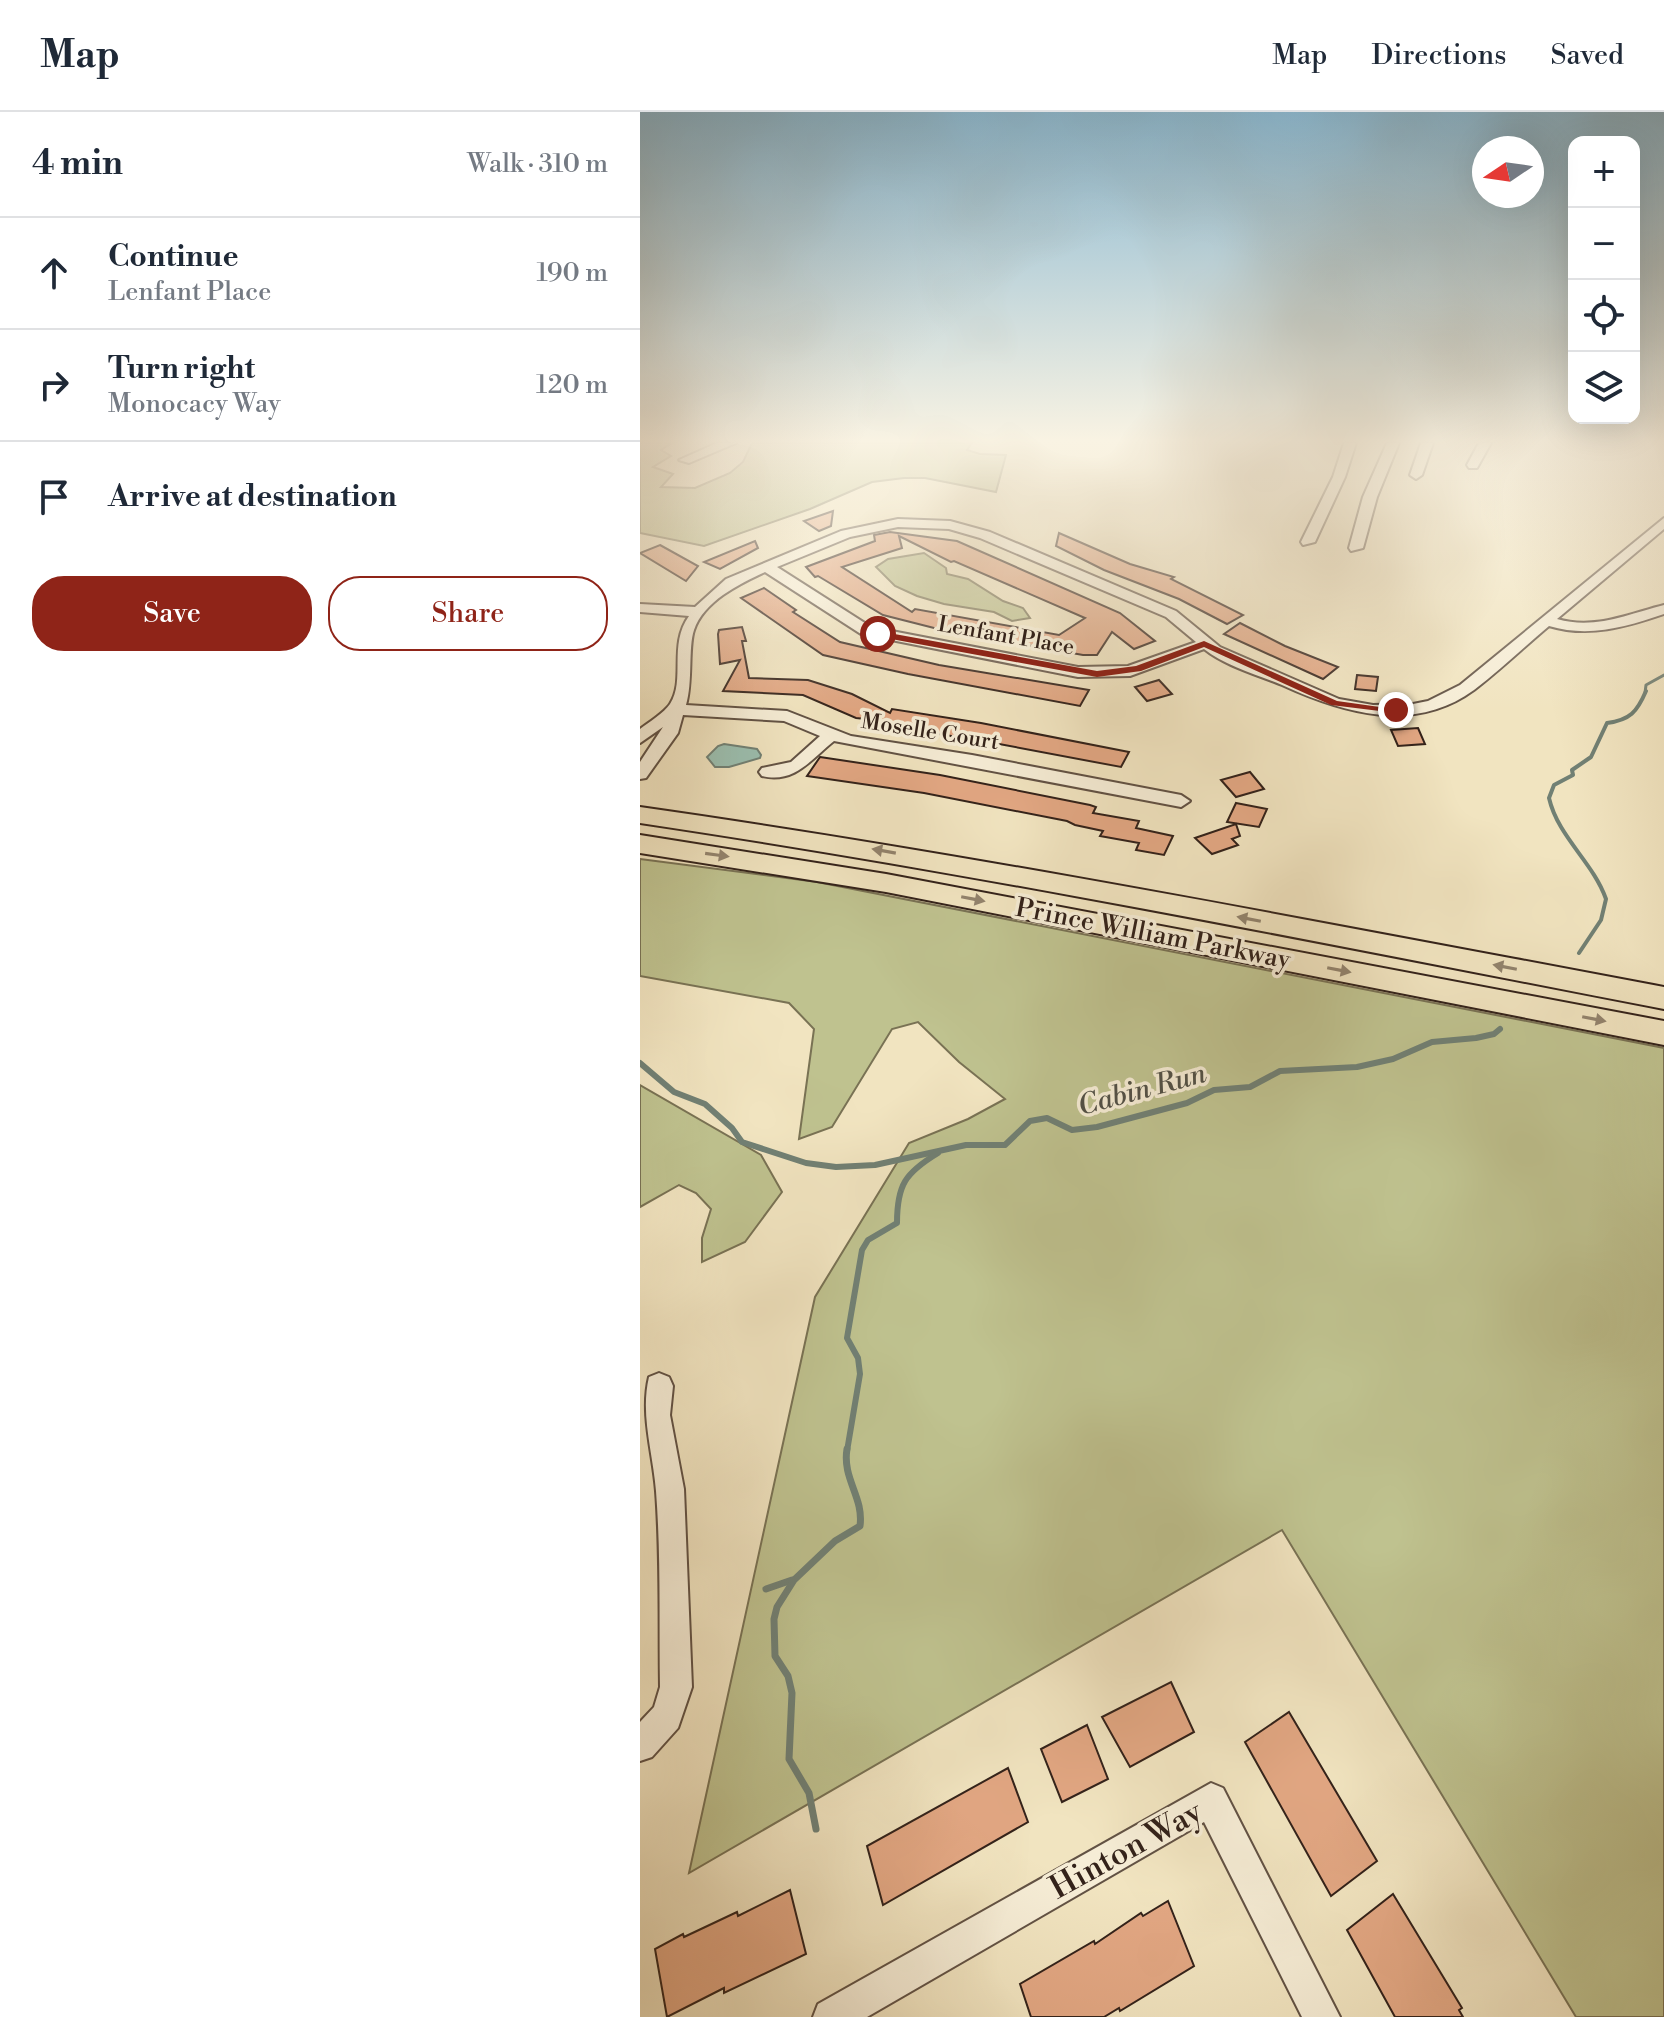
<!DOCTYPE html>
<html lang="en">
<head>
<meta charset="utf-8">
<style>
  :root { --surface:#fff; --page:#f6f6f7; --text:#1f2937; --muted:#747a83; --line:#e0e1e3; --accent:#8f2418 }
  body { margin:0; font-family:"Libre Bodoni",serif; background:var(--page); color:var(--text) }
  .controls { position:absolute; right:24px; top:24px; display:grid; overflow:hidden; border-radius:16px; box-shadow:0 8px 32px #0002 }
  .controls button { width:72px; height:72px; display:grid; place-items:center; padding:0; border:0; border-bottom:2px solid var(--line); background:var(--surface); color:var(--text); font:40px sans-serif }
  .compass { position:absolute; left:832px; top:24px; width:72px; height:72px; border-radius:50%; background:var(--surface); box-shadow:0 8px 32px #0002; rotate:257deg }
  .stop { position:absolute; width:24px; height:24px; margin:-18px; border:6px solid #8f2418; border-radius:50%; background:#fff }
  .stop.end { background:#8f2418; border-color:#fff; box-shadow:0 2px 8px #0008 }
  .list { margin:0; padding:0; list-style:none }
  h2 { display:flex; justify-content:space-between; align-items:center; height:104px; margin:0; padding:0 32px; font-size:34px }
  h2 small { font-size:26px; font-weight:400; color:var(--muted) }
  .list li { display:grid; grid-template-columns:52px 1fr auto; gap:24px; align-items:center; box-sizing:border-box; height:112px; padding:0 32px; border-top:2px solid var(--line) }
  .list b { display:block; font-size:30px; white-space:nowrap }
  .list p { margin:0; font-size:26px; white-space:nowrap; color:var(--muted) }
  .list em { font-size:26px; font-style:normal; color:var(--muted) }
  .actions { display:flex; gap:16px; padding:24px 32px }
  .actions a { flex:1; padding:18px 0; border:2px solid var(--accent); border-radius:32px; text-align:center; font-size:28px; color:var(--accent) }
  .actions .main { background:var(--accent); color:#fff }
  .icon { flex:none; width:44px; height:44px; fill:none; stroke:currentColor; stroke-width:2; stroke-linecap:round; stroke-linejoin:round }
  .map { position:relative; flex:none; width:1024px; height:1905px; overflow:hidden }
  header { display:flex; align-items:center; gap:48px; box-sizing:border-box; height:112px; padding:0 40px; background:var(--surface); border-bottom:2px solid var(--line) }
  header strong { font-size:38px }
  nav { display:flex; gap:44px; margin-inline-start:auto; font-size:28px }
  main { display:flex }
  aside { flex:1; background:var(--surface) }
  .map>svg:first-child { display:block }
  .green { fill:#bfc28f; stroke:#797254; stroke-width:2 }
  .water { fill:#9bbfb0; stroke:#718074; stroke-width:2 }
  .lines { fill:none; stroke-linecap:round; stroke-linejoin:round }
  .stream-far3 { stroke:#718074; stroke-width:3 }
  .stream-far2 { stroke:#718074; stroke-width:4 }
  .stream-far1 { stroke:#718074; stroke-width:6 }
  .stream { stroke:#718074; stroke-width:7 }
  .building { fill:#e2a783; stroke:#33221a; stroke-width:2; fill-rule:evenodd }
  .minor-casing { stroke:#625244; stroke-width:4 }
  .highway-casing { stroke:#33221a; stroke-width:4 }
  .minor { fill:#f6edd6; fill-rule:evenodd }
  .highway { fill:#f1e4c0; fill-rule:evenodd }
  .oneway { fill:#92836d }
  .route { fill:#8f2418 }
  .labels { text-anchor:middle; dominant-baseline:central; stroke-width:7; stroke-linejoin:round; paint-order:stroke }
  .far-street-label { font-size:22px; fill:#33221a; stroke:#f6edd6 }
  .street-label { font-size:26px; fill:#33221a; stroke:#f6edd6 }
  .water-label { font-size:28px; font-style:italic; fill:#525147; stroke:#f6edd6 }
  .near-street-label { font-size:32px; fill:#33221a; stroke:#f6edd6 }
</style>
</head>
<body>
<header>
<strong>Map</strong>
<nav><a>Map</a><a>Directions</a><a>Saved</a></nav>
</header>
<main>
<aside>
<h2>4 min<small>Walk · 310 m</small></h2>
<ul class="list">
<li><svg class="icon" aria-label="ahead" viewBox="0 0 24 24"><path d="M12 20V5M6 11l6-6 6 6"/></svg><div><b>Continue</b><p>Lenfant Place</p></div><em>190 m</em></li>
<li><svg class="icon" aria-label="right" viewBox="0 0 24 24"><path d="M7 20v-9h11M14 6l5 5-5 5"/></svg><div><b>Turn right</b><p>Monocacy Way</p></div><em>120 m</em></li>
<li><svg class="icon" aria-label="arrive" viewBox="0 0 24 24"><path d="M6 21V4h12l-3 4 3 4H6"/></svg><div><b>Arrive at destination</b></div></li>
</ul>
<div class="actions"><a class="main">Save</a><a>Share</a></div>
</aside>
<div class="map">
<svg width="1024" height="1905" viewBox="0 0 1024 1905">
  <rect width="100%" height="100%" fill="#f1e4c0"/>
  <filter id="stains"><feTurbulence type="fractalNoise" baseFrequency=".0025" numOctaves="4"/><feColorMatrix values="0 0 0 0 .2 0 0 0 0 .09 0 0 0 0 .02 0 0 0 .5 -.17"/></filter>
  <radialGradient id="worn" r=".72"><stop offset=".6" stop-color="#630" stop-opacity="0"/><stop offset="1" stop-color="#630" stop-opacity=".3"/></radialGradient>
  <!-- green -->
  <g class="green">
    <path d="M 0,331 L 32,331 L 21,338 L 31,344 L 13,355 L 33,362 L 21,375 L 55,376 L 90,361 L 103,350 L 112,331 L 332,331 L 327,338 L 340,342 L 366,343 L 356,380 L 285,366 L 264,366 L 232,370 L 170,397 L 64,434 L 0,421 Z"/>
    <path d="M 284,441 L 306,456 L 307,462 L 328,467 L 363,489 L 383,496 L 390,506 L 372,509 L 354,500 L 304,492 L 277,484 L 255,474 L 236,455 L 248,447 Z"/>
    <path d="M 0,747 L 177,770 L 1024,936 L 1024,1905 L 936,1905 L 642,1418 L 49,1761 L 175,1185 L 269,1031 L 328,1007 L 365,987 L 319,950 L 278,910 L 252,917 L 192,1015 L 159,1027 L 174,917 L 149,891 L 0,864 Z"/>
    <path d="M 0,973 L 121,1043 L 142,1080 L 105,1130 L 62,1150 L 62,1126 L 71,1097 L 56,1081 L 39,1073 L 0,1095 Z"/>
  </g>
  <!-- water -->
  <path class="water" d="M 84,632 L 117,637 L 121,643 L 120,646 L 89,655 L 75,655 L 67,645 L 78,634 Z"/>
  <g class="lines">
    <!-- stream-far3 -->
    <path class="stream-far3" d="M 1005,581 L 1006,573 L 1024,563"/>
    <!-- stream-far2 -->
    <path class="stream-far2" d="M 939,841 L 961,808 L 966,787 C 953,750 918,725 909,686 L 914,673 L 933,663 L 932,658 L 951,645 L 967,611 C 990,608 997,600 1006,579"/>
    <!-- stream-far1 -->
    <g class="stream-far1">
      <path d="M 0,951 L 34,980 L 65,992 L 92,1016 L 102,1030 L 166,1051 L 196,1055 L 235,1053 L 326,1033 L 365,1033 L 390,1009 L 407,1006 L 432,1018 L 457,1015 L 547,991 L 574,978 L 610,975 L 640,959 L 717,955 L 753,947 L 792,930 L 836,926 L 854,922 L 860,917"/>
      <path d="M 207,1339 L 220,1262 L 218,1246 L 207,1226 L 222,1138 L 228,1128 L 257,1111 C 257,1073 265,1061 298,1041"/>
    </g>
    <!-- stream -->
    <g class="stream">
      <path d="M 126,1477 L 152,1468"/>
      <path d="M 176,1717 L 169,1681 L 149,1647 L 152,1581 L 148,1564 L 135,1544 L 134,1507 L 137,1495 L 154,1468 L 195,1429 L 220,1414 C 224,1385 202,1367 207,1337"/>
    </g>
  </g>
  <!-- building -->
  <g class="building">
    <path d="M 193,399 L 191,414 L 179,419 L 164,409 Z"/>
    <path d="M 250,420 L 317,429 L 480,501 L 515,529 L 494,537 L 472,520 L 457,543 L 443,543 L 302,518 L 243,503 L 178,464 L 175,465 L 166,455 L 235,429 L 234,423 ZM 259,424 L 311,450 L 314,449 L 445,506 L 419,523 L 275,497 L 272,500 L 202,455 L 262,436 Z"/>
    <path d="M 419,421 L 490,452 L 534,465 L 531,467 L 603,503 L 587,512 L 539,487 L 464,458 L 416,434 Z"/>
    <path d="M 115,429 L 118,436 L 80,457 L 64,450 Z"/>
    <path d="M 20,433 L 58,454 L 46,469 L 0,441 Z"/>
    <path d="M 124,476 L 156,498 L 153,500 L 200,530 L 299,553 L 449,578 L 440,594 L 268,562 L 183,543 L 101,486 Z"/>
    <path d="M 600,511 L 645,534 L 698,555 L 683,567 L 584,522 Z"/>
    <path d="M 102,515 L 106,529 L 102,529 L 109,566 L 168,568 L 212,582 L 250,601 L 252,597 L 341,611 L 489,640 L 481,655 L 343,629 L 242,613 L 245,609 L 216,606 L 163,583 L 83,579 L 100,548 L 80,552 L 78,522 L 79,518 Z"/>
    <path d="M 717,563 L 738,565 L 736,579 L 715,577 Z"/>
    <path d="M 519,568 L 532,582 L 507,589 L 495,575 Z"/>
    <path d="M 778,616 L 785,632 L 758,634 L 751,618 Z"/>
    <path d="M 180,645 L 300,663 L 450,693 L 456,695 L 453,701 L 499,709 L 496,716 L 533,724 L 524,743 L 496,738 L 499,731 L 460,724 L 463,719 L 435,713 L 427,709 L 284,681 L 167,664 Z"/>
    <path d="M 610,660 L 624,677 L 596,685 L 581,668 Z"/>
    <path d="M 596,691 L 627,697 L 619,715 L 587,710 Z"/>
    <path d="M 596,712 L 600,724 L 592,727 L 598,733 L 572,742 L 555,726 Z"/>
    <path d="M 531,1570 L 554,1620 L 490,1655 L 462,1605 Z"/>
    <path d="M 649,1600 L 737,1749 L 691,1784 L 605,1630 Z"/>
    <path d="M 447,1613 L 468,1667 L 422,1690 L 401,1637 Z"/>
    <path d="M 368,1656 L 388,1710 L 243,1793 L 227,1734 Z"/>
    <path d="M 150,1778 L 166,1842 L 84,1881 L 84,1876 L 27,1905 L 15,1837 L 43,1822 L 44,1825 L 97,1800 L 98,1804 Z"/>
    <path d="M 753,1782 L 822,1896 L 819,1898 L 823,1905 L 755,1905 L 707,1818 Z"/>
    <path d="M 528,1789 L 554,1854 L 480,1899 L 479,1896 L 464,1905 L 391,1905 L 380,1872 L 454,1829 L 455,1832 L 501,1801 L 503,1804 Z"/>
  </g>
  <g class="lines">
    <defs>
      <g id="minor">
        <path d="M 77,331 L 96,331 L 49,351 L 39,348 Z"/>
        <path d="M 704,331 L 716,331 L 705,365 L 675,430 L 663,433 L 661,430 L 693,365 Z"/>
        <path d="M 747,331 L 759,331 L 737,385 L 723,436 L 711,439 L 709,436 L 723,385 Z"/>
        <path d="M 781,331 L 793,331 L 782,363 L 776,367 L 770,363 Z"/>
        <path d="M 839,331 L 851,331 L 837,356 L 829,356 L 827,353 Z"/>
        <path d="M 1024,406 L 1024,417 L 917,507 C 955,518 988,502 1024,493 L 1024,502 C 986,515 949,526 909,514 C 884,535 860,558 834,578 C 774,622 703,601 642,573 C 618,563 585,554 564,537 L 490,564 L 438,565 L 221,522 L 125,460 C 99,472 64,489 54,518 C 48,535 53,570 46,593 L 147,599 L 211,624 L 332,643 L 541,683 L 550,689 L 541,695 L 194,629 C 171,647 155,672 122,664 L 119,660 L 122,656 L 151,650 L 180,624 L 144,609 L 43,603 L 38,621 L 6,666 L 0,667 L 0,650 L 23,615 L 0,631 L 0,617 C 9,610 24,601 30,592 C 46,568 28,533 49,504 L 0,500 L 0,492 L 55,495 L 86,467 L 201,419 L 258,407 L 310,409 L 350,420 L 536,499 L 580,535 L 699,587 L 733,593 L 773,592 L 788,589 L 820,573 ZM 258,415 L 309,417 L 340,426 L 526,505 L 556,530 L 488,554 L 438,555 L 231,515 L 137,455 L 210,425 Z"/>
        <path d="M 19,1261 L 29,1265 L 33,1274 L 30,1303 L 44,1377 L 52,1575 L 38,1616 L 12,1645 L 0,1649 L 0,1610 L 14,1595 L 20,1575 C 19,1510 21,1444 16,1379 C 13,1341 0,1302 9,1265 Z"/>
        <path d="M 571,1671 L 583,1676 L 700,1905 L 662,1905 L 564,1710 L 227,1905 L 173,1905 L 178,1892 Z"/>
      </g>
      <g id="highway">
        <path d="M 0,695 C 343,744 683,811 1024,875 L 1024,897 C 683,831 343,762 0,711 Z"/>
        <path d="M 0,723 L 246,762 L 1024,909 L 1024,933 L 246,780 L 0,741 Z"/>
      </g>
    </defs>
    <!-- minor casing -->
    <use href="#minor" class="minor-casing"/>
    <!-- highway casing -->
    <use href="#highway" class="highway-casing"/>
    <!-- minor -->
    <use href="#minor" class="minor"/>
    <!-- highway -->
    <use href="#highway" class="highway"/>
  </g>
  <!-- one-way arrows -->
  <defs><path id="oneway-solid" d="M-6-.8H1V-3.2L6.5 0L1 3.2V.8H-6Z" transform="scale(2)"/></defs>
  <g class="oneway">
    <use href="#oneway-solid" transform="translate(244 739) rotate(-170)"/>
    <use href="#oneway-solid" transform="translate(77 743) rotate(8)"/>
    <use href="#oneway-solid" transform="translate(333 787) rotate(11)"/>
    <use href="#oneway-solid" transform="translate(609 807) rotate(-169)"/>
    <use href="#oneway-solid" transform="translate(865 855) rotate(-169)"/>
    <use href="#oneway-solid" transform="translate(699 858) rotate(11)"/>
    <use href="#oneway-solid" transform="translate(954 907) rotate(11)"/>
  </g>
  <!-- sky -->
  <linearGradient id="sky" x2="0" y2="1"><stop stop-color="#89b8d2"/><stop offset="0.55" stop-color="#f9f3e3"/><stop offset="1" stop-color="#f9f3e3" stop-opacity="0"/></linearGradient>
  <rect width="1024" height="598" fill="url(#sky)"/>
  <!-- route -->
  <path class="route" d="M 238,519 L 457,559 L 496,554 L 564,529 L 697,589 L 761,598 L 756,601 L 691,593 L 564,535 L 501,559 L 457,565 L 235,524 Z"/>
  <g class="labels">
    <!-- far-street labels -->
    <g class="far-street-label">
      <text transform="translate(366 524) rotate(10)">Lenfant Place</text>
      <text transform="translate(290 620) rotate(9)">Moselle Court</text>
    </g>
    <!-- street labels -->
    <g class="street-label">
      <text transform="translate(513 822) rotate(11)">Prince William Parkway</text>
    </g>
    <!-- water labels -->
    <g class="water-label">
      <text transform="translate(502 978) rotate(-15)">Cabin Run</text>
    </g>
    <!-- near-street labels -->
    <g class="near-street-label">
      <text transform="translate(486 1738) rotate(-29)">Hinton Way</text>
    </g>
  </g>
  <rect width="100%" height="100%" filter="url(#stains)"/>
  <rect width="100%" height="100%" fill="url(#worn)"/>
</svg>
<div class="controls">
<button>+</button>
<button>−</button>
<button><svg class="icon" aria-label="locate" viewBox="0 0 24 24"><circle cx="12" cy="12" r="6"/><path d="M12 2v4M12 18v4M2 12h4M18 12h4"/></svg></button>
<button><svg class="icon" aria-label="layers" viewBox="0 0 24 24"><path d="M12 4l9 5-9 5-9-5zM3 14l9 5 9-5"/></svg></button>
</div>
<svg class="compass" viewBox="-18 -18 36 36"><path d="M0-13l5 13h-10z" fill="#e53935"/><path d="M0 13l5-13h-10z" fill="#747a83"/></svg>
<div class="stop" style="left:238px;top:522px"></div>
<div class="stop end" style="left:756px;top:598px"></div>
</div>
</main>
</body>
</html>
